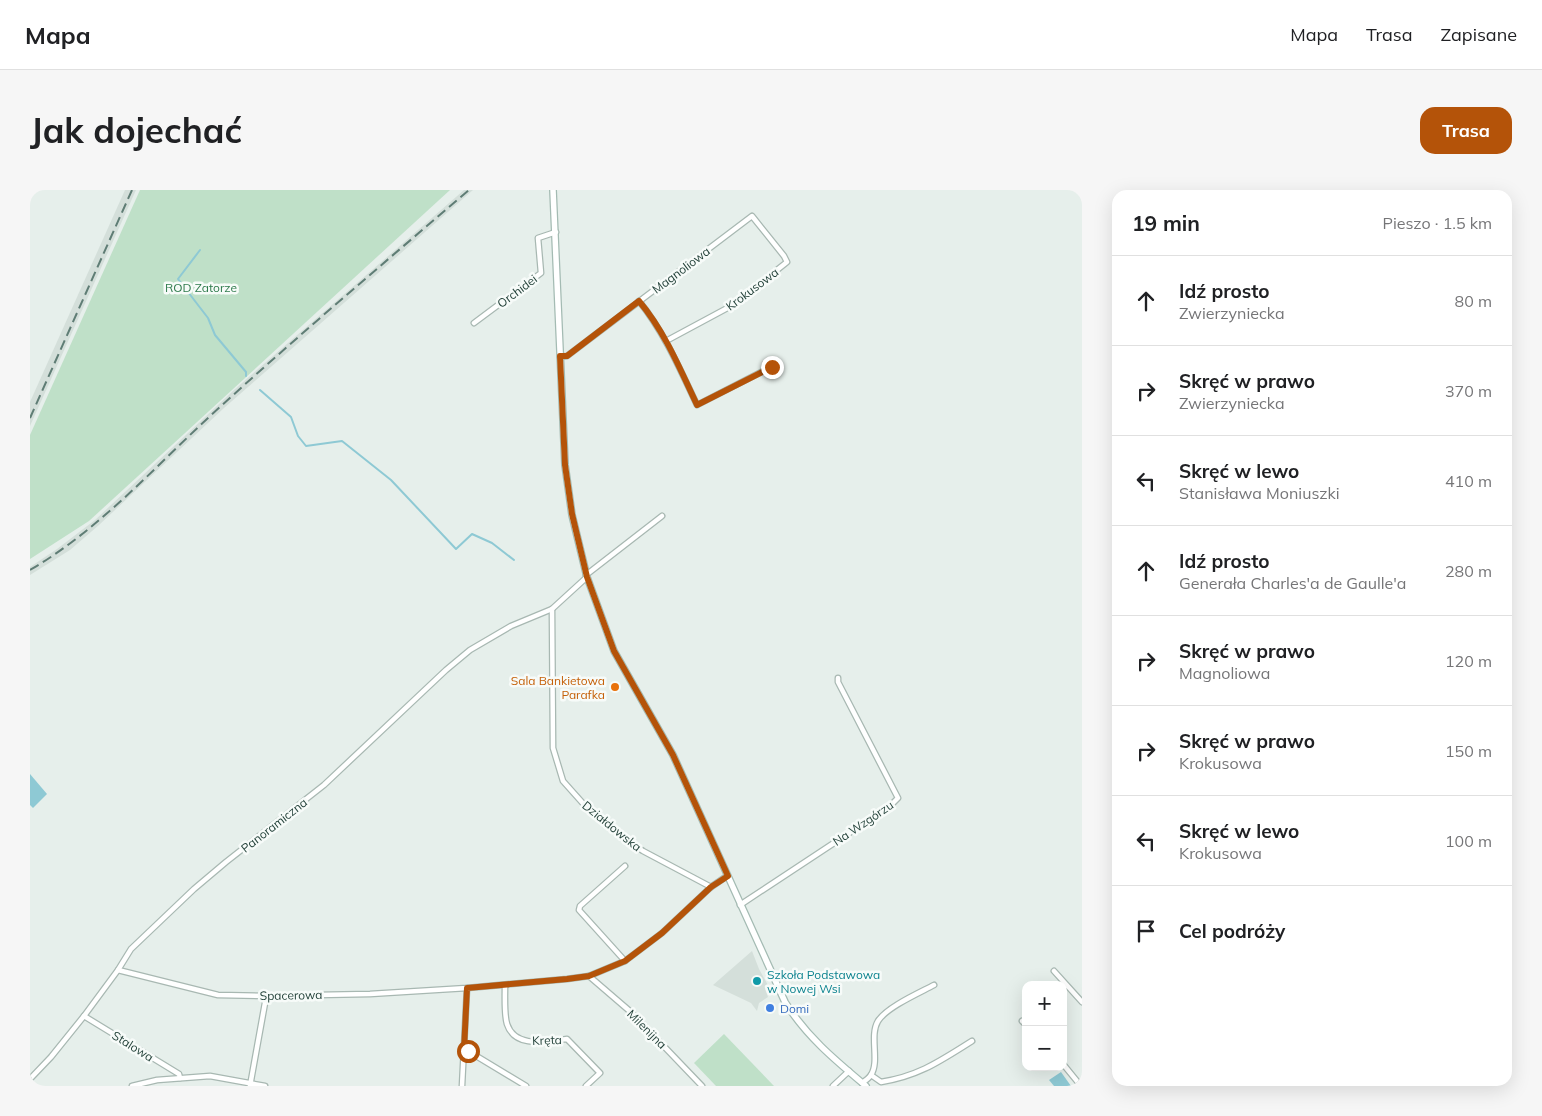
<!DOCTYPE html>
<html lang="pl">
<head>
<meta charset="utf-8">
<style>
  :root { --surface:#fff; --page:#f6f6f6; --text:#202124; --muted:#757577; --line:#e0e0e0; --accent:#b45309 }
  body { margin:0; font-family:Mulish,sans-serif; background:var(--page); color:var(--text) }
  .controls { position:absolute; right:15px; bottom:15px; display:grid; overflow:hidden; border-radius:10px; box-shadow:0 5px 20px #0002 }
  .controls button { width:45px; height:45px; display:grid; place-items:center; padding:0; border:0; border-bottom:1px solid var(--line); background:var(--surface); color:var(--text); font:25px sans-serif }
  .stop { position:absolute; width:15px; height:15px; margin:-11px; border:4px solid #b45309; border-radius:50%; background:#fff }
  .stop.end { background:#b45309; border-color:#fff; box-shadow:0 1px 5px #0008 }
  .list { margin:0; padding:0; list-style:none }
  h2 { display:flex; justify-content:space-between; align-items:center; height:65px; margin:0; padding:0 20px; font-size:21px }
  h2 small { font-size:16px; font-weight:400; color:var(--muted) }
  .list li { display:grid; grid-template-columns:32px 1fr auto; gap:15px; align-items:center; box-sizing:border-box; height:90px; padding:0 20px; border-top:1px solid var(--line) }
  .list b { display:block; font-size:19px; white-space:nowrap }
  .list p { margin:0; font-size:16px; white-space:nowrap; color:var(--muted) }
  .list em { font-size:16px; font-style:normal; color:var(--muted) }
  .icon { flex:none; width:28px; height:28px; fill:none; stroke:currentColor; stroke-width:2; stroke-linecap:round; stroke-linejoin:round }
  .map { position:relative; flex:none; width:1052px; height:896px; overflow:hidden; border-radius:15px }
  header { display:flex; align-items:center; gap:30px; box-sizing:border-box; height:70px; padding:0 25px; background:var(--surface); border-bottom:1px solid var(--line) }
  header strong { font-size:24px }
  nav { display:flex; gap:28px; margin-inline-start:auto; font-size:18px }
  .intro { display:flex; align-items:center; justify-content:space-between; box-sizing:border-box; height:120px; padding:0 30px }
  h1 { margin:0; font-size:35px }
  .button { padding:12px 22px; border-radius:15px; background:var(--accent); color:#fff; font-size:18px; font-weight:700 }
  main { display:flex; gap:30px; padding:0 30px }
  aside { flex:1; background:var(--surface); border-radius:15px; box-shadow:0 5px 20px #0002 }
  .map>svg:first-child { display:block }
  .built { fill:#d4dfda }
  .green { fill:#bfe0c8 }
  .water { fill:#8ec9d4 }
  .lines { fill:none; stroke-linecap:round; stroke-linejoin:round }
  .stream { stroke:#8ec9d4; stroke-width:2 }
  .street-casing { stroke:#a8b8b2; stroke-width:7 }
  .secondary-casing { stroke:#a4bbb3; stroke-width:8 }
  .street { stroke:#fff; stroke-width:4.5 }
  .secondary { stroke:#fff; stroke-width:5.5 }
  .rail { stroke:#5f7d75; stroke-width:2; stroke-dasharray:10 5; stroke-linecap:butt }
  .route { stroke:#b45309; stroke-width:6 }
  .food-dot { fill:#e8710a; stroke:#f7fbf9; stroke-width:2 }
  .culture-dot { fill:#0f9aa8; stroke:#f7fbf9; stroke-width:2 }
  .shop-dot { fill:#3f7fe0; stroke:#f7fbf9; stroke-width:2 }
  .labels { text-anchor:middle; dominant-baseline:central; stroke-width:5; stroke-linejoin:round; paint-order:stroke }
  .street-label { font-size:12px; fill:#24423a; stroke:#f7fbf9 }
  .park-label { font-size:12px; fill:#2d7a4b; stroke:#f7fbf9 }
  .food-label { font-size:12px; fill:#c56008; stroke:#f7fbf9; text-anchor:end }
  .culture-label { font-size:12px; fill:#0d838f; stroke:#f7fbf9; text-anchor:start }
  .shop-label { font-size:12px; fill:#366cbe; stroke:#f7fbf9; text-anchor:start }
</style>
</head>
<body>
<header>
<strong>Mapa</strong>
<nav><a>Mapa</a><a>Trasa</a><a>Zapisane</a></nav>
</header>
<div class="intro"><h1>Jak dojechać</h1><a class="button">Trasa</a></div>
<main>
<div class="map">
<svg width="1052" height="896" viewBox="0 0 1052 896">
  <rect width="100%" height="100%" fill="#e6efeb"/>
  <!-- built -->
  <g class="built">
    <path d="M 95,0 L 106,0 L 0,236 L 0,212 Z"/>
    <path d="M 434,0 L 443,0 L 194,218 L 69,335 L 40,360 L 0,385 L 0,377 L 27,359 L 65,330 L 204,200 Z"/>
    <path d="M 722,761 L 729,779 L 739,797 L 735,799 L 738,807 L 729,813 L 727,821 L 721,813 L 683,795 Z"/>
  </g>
  <!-- green -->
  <g class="green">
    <path d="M 110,0 L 420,0 L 59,331 L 0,369 L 0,245 Z"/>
    <path d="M 694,844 L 744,896 L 686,896 L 664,873 Z"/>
  </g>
  <!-- water -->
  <g class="water">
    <path d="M 0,584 L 17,604 L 3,618 L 0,615 Z"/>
    <path d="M 1031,882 L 1041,896 L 1024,896 L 1019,890 Z"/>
  </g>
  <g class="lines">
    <!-- stream -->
    <g class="stream">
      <path d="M 170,60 L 148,89 L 178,128 L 185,145 L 216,182 L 216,186"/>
      <path d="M 230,200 L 261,227 L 268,246 L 276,256 L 312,251 L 361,290 L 426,359 L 442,344 L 462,353 L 484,370"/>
    </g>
    <defs>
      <g id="street">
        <path d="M 609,111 C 634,142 650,179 667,215 L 741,177"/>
        <path d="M 444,133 L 511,83 L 508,48 L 526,42"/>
        <path d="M 530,167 L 537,166 L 722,26 L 754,66 L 757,72 L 703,115 L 636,151"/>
        <path d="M 556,385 L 632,326"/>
        <path d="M 557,387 L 522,419 L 523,558 L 533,591 L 558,619 L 595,649 L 613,661 L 681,697 L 697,686"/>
        <path d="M 710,715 L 860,616 L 868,608 L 808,492 L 808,488"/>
        <path d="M 595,771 L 549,720 L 550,716 L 595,676"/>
        <path d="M 88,780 L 188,805 L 234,806 L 340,804 L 437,798 L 537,789 L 559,786 L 595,771 L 632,743 L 681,697"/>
        <path d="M 1024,781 L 1052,812"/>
        <path d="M 559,786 L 602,823 L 672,896"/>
        <path d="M 475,795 C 475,806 474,824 477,834 C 485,859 517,851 537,849 L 570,883 L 556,896"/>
        <path d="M 54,826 L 149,884 L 150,888"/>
        <path d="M 992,831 L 996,835"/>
        <path d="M 434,860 L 438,861 L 496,896"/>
        <path d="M 1033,874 L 1051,896"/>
        <path d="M 841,885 L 851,892 C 889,886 910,871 942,851"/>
        <path d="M 0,889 L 21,867 L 54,826 L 88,780 L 101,759 L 164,699 L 196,672 L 294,595 L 416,480 L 440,460 L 481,436 L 522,419"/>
        <path d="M 832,893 C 835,891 839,888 841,885 C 850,871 839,846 848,831 C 857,817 889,803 904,795"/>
        <path d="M 102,896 L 127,890 L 180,886 L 235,896"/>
        <path d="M 220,896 L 235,813 L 234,806"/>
        <path d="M 432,896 L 437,798"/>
        <path d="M 803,896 L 819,881"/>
      </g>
      <path id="secondary" d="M 523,0 L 535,275 L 542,325 L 557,387 L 584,461 L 643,565 L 755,812 C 776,846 805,870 836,896"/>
    </defs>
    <!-- street casing -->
    <use href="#street" class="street-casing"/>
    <!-- secondary casing -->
    <use href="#secondary" class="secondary-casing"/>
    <!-- street -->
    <use href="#street" class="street"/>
    <!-- secondary -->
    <use href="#secondary" class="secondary"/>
    <!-- rail -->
    <g class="rail">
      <path d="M 0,228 L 102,0"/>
      <path d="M 0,380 C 72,338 128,273 190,217 C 271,143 355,72 439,0"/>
    </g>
  </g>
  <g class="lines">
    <!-- route -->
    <path class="route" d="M 438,861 L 434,860 L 437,798 L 537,789 L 559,786 L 595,771 L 632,743 L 681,697 L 698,686 L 643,565 L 584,461 L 557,387 L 542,324 L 535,275 L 530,166 L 537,166 L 609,111 C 635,142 650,179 667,215 L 742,177"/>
  </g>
  <!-- markers -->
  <circle class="food-dot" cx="585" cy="497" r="5"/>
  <circle class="culture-dot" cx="727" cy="791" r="5"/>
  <circle class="shop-dot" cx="740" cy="818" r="5"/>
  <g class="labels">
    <!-- street labels -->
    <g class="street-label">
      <text transform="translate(651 80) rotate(-37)">Magnoliowa</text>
      <text transform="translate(722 99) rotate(-37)">Krokusowa</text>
      <text transform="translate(487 101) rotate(-37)">Orchidei</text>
      <text transform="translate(833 633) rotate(-34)">Na Wzgórzu</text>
      <text transform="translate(244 635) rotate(-38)">Panoramiczna</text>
      <text transform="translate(582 636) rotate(39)">Działdowska</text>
      <text transform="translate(261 805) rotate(-1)">Spacerowa</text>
      <text transform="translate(617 839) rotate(45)">Milenijna</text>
      <text transform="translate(517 850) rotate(-2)">Kręta</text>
      <text transform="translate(103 856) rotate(32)">Stalowa</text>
    </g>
    <!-- park labels -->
    <g class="park-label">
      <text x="171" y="97">ROD Zatorze</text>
    </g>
    <!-- food labels -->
    <g class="food-label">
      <text x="575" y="490">Sala Bankietowa<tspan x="575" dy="14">Parafka</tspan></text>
    </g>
    <!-- culture labels -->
    <g class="culture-label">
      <text x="737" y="784">Szkoła Podstawowa<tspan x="737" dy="14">w Nowej Wsi</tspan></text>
    </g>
    <!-- shop labels -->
    <g class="shop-label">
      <text x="750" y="818">Domi</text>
    </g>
  </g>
</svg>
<div class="controls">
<button>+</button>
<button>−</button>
</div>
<div class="stop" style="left:438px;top:861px"></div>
<div class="stop end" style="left:742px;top:177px"></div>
</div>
<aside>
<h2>19 min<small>Pieszo · 1.5 km</small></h2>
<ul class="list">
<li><svg class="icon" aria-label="ahead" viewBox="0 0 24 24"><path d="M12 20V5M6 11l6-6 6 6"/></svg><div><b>Idź prosto</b><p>Zwierzyniecka</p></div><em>80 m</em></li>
<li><svg class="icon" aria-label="right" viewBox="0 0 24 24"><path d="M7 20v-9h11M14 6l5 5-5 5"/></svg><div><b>Skręć w prawo</b><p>Zwierzyniecka</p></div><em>370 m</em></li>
<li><svg class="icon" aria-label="left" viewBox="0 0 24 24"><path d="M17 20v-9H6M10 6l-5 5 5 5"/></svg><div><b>Skręć w lewo</b><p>Stanisława Moniuszki</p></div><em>410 m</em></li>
<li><svg class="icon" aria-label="ahead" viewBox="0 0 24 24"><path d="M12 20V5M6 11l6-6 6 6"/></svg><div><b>Idź prosto</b><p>Generała Charles'a de Gaulle'a</p></div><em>280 m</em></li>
<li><svg class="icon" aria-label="right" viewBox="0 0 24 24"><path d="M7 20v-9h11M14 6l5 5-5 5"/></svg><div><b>Skręć w prawo</b><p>Magnoliowa</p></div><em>120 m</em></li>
<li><svg class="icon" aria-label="right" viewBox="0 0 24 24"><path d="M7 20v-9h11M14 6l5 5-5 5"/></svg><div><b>Skręć w prawo</b><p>Krokusowa</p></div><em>150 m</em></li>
<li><svg class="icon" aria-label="left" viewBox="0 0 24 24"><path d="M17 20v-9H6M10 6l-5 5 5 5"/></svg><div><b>Skręć w lewo</b><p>Krokusowa</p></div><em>100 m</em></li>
<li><svg class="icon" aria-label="arrive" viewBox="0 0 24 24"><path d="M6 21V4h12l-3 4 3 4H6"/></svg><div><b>Cel podróży</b></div></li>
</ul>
</aside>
</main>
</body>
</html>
